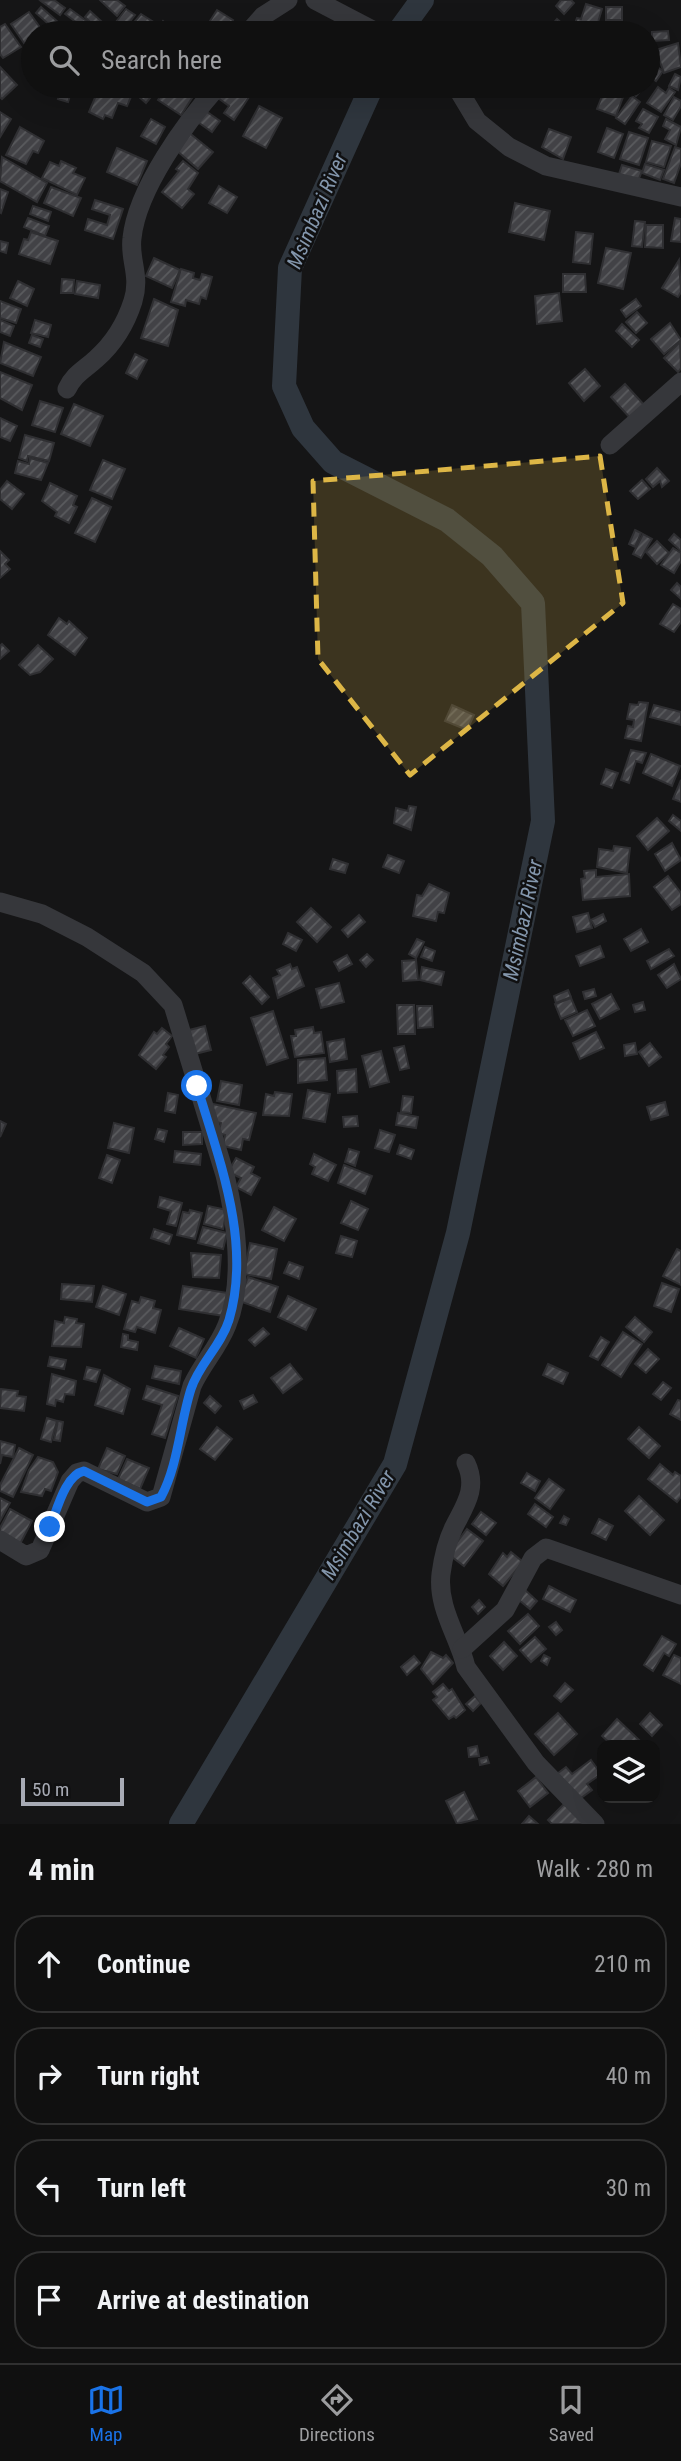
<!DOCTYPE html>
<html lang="en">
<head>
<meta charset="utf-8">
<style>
  :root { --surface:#101010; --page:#191919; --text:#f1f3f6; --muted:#9c9d9f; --line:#303030; --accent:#1a73e8 }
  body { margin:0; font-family:"Roboto Condensed",sans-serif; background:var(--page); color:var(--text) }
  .controls { position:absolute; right:21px; bottom:21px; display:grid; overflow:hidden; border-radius:14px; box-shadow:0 7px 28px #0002 }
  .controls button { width:63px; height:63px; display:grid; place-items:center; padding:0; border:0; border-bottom:2px solid var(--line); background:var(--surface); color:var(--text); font:35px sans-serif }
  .scale { position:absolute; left:21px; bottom:18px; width:103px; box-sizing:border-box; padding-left:7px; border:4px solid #a8abb5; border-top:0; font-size:19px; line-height:24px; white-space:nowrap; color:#a8abb5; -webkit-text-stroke:5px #101011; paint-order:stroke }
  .stop { position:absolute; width:21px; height:21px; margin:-16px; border:5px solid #1a73e8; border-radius:50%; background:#fff }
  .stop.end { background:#1a73e8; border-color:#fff; box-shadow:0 2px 7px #0008 }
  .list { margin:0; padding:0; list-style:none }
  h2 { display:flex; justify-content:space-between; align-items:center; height:91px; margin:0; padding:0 28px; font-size:30px }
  h2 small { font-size:23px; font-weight:400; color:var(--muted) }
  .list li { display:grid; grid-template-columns:46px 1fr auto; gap:21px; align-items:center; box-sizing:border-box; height:98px; margin:0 14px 14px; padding:0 14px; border:2px solid var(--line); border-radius:28px }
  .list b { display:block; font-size:26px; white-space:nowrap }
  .list em { font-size:23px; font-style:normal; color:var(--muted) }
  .icon { flex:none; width:38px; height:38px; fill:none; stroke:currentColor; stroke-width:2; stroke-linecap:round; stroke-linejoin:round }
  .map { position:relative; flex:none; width:681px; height:1824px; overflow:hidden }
  .search { position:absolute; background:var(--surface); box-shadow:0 7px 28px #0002; left:21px; right:21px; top:21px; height:77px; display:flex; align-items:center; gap:18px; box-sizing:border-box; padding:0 24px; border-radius:38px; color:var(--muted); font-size:26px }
  .sheet { height:539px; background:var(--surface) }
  nav { display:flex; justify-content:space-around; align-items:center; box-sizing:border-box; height:98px; border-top:2px solid var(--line); background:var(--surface); font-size:19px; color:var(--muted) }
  nav a { display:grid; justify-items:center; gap:4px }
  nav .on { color:var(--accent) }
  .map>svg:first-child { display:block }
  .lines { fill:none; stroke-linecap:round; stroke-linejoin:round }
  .river { stroke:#2f363e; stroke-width:24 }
  .building { fill:url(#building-hatch); stroke:#2f2f32; stroke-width:2 }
  .minor { stroke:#36373b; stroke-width:19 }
  .route { stroke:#1a73e8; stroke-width:9 }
  .marked { fill:#ddb646; fill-opacity:0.2; stroke:#ddb646; stroke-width:5; stroke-dasharray:14 9; stroke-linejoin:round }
  .labels { text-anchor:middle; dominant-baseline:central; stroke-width:5; stroke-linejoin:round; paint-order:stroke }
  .water-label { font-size:21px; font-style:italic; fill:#8396ac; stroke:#101011 }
</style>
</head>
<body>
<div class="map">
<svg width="681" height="1824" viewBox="0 0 681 1824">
  <defs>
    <pattern id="building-hatch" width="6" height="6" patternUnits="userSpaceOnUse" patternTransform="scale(1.75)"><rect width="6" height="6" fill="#424246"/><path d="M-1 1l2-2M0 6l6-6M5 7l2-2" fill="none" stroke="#5a5b5e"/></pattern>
  </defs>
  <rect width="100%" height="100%" fill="#151516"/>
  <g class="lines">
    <!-- river -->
    <g class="river">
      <path d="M 398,33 L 422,0"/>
      <path d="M 181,1824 L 395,1464 L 458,1233 L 543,821 L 533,603 L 492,556 L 447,520 L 333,462 L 303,428 L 284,386 L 290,268 L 372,86"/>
    </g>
  </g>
  <!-- building -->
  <g class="building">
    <path d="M 54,0 L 65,8 L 60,15 L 41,1 Z"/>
    <path d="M 100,0 L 117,0 L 125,6 L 117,16 Z"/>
    <path d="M 561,0 L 571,0 L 574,3 L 564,14 L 556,6 Z"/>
    <path d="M 586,4 L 602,9 L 595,32 L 574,26 L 577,18 L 581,19 Z"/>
    <path d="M 41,7 L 58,22 L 53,28 L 36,13 Z"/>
    <rect x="606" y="7" width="16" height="13"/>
    <path d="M 70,9 L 96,28 L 93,33 L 80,33 L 84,28 L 65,14 Z"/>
    <path d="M 126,9 L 135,15 L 121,33 L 112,33 L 109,31 Z"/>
    <path d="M 217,10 L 233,20 L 226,31 L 210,21 Z"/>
    <path d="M 90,11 L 101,21 L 95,27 L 85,17 Z"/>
    <path d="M 29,12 L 44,33 L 33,33 L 33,40 L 26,46 L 11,24 Z"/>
    <path d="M 141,14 L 155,23 L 152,33 L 125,33 Z"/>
    <path d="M 557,19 L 573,33 L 545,33 Z"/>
    <path d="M 163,21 L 176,33 L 153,33 Z"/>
    <path d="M 602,23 L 620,28 L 618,33 L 599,33 Z"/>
    <path d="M 5,24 L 21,47 L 3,58 L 0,54 L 0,27 Z"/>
    <path d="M 668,31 L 669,40 L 652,41 L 652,32 Z"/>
    <path d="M 678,43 L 681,67 L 664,73 L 656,50 Z"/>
    <path d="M 656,66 L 663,71 L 656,81 L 649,76 Z"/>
    <path d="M 0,67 L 17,85 L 2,99 L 0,97 Z"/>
    <path d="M 675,74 L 681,77 L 678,90 L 669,86 Z"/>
    <path d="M 62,86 L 73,86 L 68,102 L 58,99 Z"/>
    <path d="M 96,86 L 118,86 L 133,92 L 127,106 L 118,103 L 112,118 L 105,115 L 103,119 L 89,112 L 97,93 L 93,92 Z"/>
    <path d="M 144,86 L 160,86 L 146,103 L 137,95 Z"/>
    <path d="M 167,86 L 174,86 L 192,98 L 181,115 L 158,100 Z"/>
    <path d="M 227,86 L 232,86 L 249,97 L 234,120 L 224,113 L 229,106 L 218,98 Z"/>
    <path d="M 578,86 L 594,86 L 593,92 L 578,90 Z"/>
    <path d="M 606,86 L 626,89 L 616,116 L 597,109 Z"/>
    <path d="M 626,86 L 645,86 L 636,96 Z"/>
    <path d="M 658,87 L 666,93 L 669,88 L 675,92 L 661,112 L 647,103 Z"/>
    <path d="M 632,96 L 640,102 L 625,124 L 616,118 Z"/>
    <path d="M 674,97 L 681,101 L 681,106 L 673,120 L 664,115 Z"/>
    <path d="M 259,106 L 282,118 L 266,148 L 243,136 Z"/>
    <path d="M 203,109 L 220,121 L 212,132 L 195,120 Z"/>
    <path d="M 643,109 L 658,117 L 649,133 L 639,128 L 642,124 L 636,121 Z"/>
    <path d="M 0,112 L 11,119 L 0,137 Z"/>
    <path d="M 151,119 L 165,127 L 156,144 L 141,136 Z"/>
    <path d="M 666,119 L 681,127 L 676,145 L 665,139 L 670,130 L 663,126 Z"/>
    <path d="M 20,127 L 44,141 L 38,153 L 33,151 L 26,164 L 6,155 Z"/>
    <path d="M 607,128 L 623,134 L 614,158 L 598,152 Z"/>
    <path d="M 549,129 L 571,137 L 563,159 L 542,147 Z"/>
    <path d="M 187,131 L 213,152 L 198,169 L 176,150 Z"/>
    <path d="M 629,132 L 648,138 L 639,165 L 620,159 Z"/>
    <path d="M 652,141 L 671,146 L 664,167 L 646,162 Z"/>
    <path d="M 675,147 L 681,149 L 681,163 L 674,183 L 663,179 Z"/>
    <path d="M 117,148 L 147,161 L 137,185 L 107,172 Z"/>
    <path d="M 2,157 L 47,183 L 37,202 L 0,181 Z"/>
    <path d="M 61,161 L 76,168 L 73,173 L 85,178 L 77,195 L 42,178 L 50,162 L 59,166 Z"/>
    <path d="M 183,161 L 198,173 L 188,189 L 194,194 L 182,208 L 162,192 L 179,171 L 176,169 Z"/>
    <path d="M 645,164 L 664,170 L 660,180 L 642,173 Z"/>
    <path d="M 622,165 L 642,171 L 638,181 L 619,174 Z"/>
    <path d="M 219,186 L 237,197 L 227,213 L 209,203 Z"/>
    <path d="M 51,187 L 81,198 L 73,216 L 44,203 Z"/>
    <path d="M 0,189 L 8,192 L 1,213 L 0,212 Z"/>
    <path d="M 95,200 L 123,209 L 113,239 L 85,230 L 88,219 L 107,225 L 110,215 L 92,209 Z"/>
    <path d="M 515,203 L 550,211 L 544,240 L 509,232 Z"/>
    <path d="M 33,206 L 51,212 L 48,221 L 30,214 Z"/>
    <path d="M 28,218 L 49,226 L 45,236 L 24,227 Z"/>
    <path d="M 675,218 L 681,219 L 681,242 L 671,241 Z"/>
    <path d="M 635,221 L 645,222 L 642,247 L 632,246 Z"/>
    <path d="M 646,225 L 663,225 L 663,248 L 645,247 Z"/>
    <path d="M 31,232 L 58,241 L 50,264 L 19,254 L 24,239 L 28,240 Z"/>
    <path d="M 576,232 L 593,234 L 590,264 L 573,262 Z"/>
    <path d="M 0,241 L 8,243 L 6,253 L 0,251 Z"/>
    <path d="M 606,248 L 631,253 L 623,289 L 598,283 Z"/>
    <path d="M 154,258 L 180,270 L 172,288 L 146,276 Z"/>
    <path d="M 679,260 L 681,292 L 678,297 L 662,288 Z"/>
    <path d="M 181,269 L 194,273 L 193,278 L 200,280 L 202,274 L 212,277 L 206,299 L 201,297 L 199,304 L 186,300 L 185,306 L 171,302 Z"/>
    <path d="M 563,274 L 585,274 L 586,292 L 563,292 Z"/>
    <path d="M 62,279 L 74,280 L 73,293 L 61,293 Z"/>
    <path d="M 18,281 L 34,289 L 27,306 L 10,298 Z"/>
    <path d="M 77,281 L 100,285 L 98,298 L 75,294 Z"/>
    <path d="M 559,293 L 562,321 L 537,324 L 535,296 Z"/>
    <path d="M 154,299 L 178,310 L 168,346 L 141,338 Z"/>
    <path d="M 636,299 L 641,306 L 626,317 L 621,310 Z"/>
    <path d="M 0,301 L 21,309 L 16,323 L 0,318 Z"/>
    <path d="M 637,312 L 647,323 L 636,333 L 626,322 Z"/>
    <path d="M 0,320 L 14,326 L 10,336 L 0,332 Z"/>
    <path d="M 35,320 L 51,325 L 48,337 L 31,333 Z"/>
    <path d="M 670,323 L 681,340 L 664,354 L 651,339 Z"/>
    <path d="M 622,324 L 639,340 L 632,347 L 616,331 Z"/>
    <path d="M 32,335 L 43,339 L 40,347 L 29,343 Z"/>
    <path d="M 4,342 L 41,357 L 33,376 L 0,363 Z"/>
    <path d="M 680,342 L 681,368 L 678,372 L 664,358 Z"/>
    <path d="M 135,354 L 147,360 L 137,379 L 126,373 Z"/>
    <path d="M 585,369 L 600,386 L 584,401 L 569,383 Z"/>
    <path d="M 0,372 L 32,385 L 22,410 L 0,398 Z"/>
    <path d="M 625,384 L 646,407 L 632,420 L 611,397 Z"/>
    <path d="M 40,401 L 63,408 L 55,432 L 32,425 Z"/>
    <path d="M 74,404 L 103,416 L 90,446 L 61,434 Z"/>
    <path d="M 0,418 L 17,426 L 10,441 L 0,437 Z"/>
    <path d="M 25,435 L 54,443 L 49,461 L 28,456 L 27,461 L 19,458 Z"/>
    <path d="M 30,458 L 48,463 L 41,480 L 15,473 L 18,461 L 29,464 Z"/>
    <path d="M 103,460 L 125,469 L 112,499 L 90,490 Z"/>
    <path d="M 657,468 L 669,481 L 662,487 L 660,481 L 653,487 L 646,479 Z"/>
    <path d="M 642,480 L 650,489 L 638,499 L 630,491 Z"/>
    <path d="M 7,481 L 24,494 L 12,509 L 0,499 L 0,490 Z"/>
    <path d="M 50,483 L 77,496 L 73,505 L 77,507 L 69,523 L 55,516 L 57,512 L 42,501 Z"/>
    <path d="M 92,498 L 111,507 L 95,542 L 75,533 Z"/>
    <path d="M 635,530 L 641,533 L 635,547 L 629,544 Z"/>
    <path d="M 643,534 L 652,539 L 641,558 L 633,554 Z"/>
    <path d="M 674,534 L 681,540 L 681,551 L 669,540 Z"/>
    <path d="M 657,541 L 669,553 L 657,564 L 646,552 Z"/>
    <path d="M 673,548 L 681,553 L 681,561 L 674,573 L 661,565 Z"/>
    <path d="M 0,551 L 9,560 L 5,564 L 10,569 L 0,578 Z"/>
    <path d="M 677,583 L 681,587 L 681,599 L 671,590 Z"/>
    <path d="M 673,604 L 681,609 L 681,622 L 674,632 L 660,624 Z"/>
    <path d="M 59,618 L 67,624 L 69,621 L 87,638 L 75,655 L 48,635 Z"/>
    <path d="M 2,644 L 9,651 L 0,659 L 0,646 Z"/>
    <path d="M 38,645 L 53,659 L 40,672 L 30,675 L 19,665 Z"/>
    <path d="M 639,702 L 648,703 L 641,741 L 625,738 L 628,726 L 633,727 L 634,720 L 627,719 L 630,704 L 638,705 Z"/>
    <path d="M 452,705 L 474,715 L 467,730 L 445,721 Z"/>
    <path d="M 654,705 L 681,712 L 681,725 L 650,717 Z"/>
    <path d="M 631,750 L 646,753 L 642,763 L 636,761 L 629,783 L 621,780 Z"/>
    <path d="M 651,754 L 680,766 L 672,786 L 643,773 Z"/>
    <path d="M 606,769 L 618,773 L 612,788 L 601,784 Z"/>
    <path d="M 681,780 L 681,802 L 673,799 Z"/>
    <path d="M 409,806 L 416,807 L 411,830 L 394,823 L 396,808 L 408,811 Z"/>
    <path d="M 673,815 L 681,821 L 681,831 L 669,821 Z"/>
    <path d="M 657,818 L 669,831 L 648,850 L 637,836 Z"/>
    <path d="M 672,843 L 681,860 L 665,871 L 655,854 Z"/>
    <path d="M 614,846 L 630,848 L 627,873 L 597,867 L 599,849 L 613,851 Z"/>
    <path d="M 388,855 L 404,861 L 399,873 L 383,867 Z"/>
    <path d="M 333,859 L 348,864 L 345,873 L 330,869 Z"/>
    <path d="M 596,870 L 596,877 L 629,874 L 630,896 L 583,900 L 581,879 L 585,878 L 584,871 Z"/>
    <path d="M 668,876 L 681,893 L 681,904 L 672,910 L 654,887 Z"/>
    <path d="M 429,884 L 449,893 L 444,913 L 438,912 L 436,921 L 413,916 L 417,895 L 422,896 Z"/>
    <path d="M 311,908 L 331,927 L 317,942 L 297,922 Z"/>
    <path d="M 588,913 L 592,928 L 577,932 L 573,917 Z"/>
    <path d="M 603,914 L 606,921 L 595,927 L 591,920 Z"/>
    <path d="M 359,915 L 365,922 L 348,937 L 342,930 Z"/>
    <path d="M 641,929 L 648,942 L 631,951 L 624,939 Z"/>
    <path d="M 288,933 L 302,940 L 296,951 L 283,944 Z"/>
    <path d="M 417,939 L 424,942 L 416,958 L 409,954 Z"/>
    <path d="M 600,946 L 604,957 L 580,966 L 576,956 Z"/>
    <path d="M 425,947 L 435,951 L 432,961 L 421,957 Z"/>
    <path d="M 669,949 L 674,956 L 651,969 L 647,961 Z"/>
    <path d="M 367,954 L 373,960 L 366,967 L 360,960 Z"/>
    <path d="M 347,955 L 352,964 L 339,971 L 334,962 Z"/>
    <path d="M 416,960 L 418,980 L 403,981 L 402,961 Z"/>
    <path d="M 290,964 L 292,969 L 297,967 L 304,986 L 278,998 L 273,978 L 280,975 L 277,970 Z"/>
    <path d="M 674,964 L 681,979 L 667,988 L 658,975 Z"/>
    <path d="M 422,967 L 444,972 L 441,985 L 420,980 Z"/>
    <path d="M 250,976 L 269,997 L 262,1004 L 243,983 Z"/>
    <path d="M 339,983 L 344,1002 L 321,1008 L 316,989 Z"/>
    <path d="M 594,989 L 596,996 L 585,999 L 583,992 Z"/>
    <path d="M 568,990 L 571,997 L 556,1003 L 554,996 Z"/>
    <path d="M 611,994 L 619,1009 L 600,1019 L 592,1004 Z"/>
    <path d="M 571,998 L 577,1012 L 561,1019 L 555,1004 Z"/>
    <path d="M 643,1002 L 645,1010 L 635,1012 L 633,1005 Z"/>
    <path d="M 397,1005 L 414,1005 L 415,1034 L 398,1034 Z"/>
    <path d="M 417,1006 L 432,1006 L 433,1027 L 418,1028 Z"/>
    <path d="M 587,1010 L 595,1026 L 573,1036 L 565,1020 Z"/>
    <path d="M 273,1011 L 288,1058 L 267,1065 L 251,1018 Z"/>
    <path d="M 205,1026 L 211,1050 L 195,1054 L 189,1030 Z"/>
    <path d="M 313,1027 L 314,1033 L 321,1032 L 324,1053 L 295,1057 L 291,1036 L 296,1036 L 295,1030 Z"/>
    <path d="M 162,1028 L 172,1036 L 166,1044 L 169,1047 L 163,1055 L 166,1057 L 156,1069 L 139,1055 L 154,1032 L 157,1034 Z"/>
    <path d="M 596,1032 L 604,1048 L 580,1059 L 573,1043 Z"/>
    <path d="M 344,1039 L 347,1059 L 330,1062 L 327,1042 Z"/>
    <path d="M 635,1043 L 637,1054 L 625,1056 L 624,1045 Z"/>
    <path d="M 650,1043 L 661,1057 L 649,1066 L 639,1052 Z"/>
    <path d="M 404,1046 L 409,1068 L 400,1070 L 394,1048 Z"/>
    <path d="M 381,1051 L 389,1082 L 370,1087 L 362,1056 Z"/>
    <path d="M 325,1058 L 327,1080 L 298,1083 L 298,1060 Z"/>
    <path d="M 356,1069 L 357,1092 L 338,1093 L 337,1071 Z"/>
    <path d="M 221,1081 L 242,1085 L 239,1105 L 217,1101 Z"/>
    <path d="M 308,1090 L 330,1094 L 325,1122 L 303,1118 Z"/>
    <path d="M 275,1092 L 292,1094 L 289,1116 L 263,1115 L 266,1094 L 274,1096 Z"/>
    <path d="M 168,1093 L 178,1095 L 175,1113 L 165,1111 Z"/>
    <path d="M 403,1096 L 413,1097 L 411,1113 L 401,1112 Z"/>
    <path d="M 665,1102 L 668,1115 L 651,1120 L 647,1107 Z"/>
    <path d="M 213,1104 L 256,1113 L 249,1140 L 243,1139 L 241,1150 L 223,1146 L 225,1135 L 218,1133 L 221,1123 L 209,1121 Z"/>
    <path d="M 398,1113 L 418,1117 L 416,1128 L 396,1125 Z"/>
    <path d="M 357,1116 L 358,1126 L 344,1127 L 343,1117 Z"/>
    <path d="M 0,1121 L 6,1124 L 0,1137 Z"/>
    <path d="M 114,1123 L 134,1128 L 129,1153 L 108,1148 Z"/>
    <path d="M 158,1129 L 167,1131 L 164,1142 L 155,1139 Z"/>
    <path d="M 380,1130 L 395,1135 L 389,1152 L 375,1148 Z"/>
    <path d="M 183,1132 L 202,1132 L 202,1144 L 183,1145 Z"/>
    <path d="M 400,1145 L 414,1150 L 411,1159 L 397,1154 Z"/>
    <path d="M 349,1149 L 359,1152 L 355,1166 L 345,1162 Z"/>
    <path d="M 175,1151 L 201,1154 L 200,1165 L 174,1162 Z"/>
    <path d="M 314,1154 L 336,1165 L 328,1181 L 312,1174 L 315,1167 L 310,1164 Z"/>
    <path d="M 107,1155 L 120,1160 L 112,1183 L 99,1178 Z"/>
    <path d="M 236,1158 L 254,1167 L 251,1173 L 260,1178 L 251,1195 L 236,1187 L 241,1178 L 228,1172 Z"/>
    <path d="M 344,1165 L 372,1176 L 365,1194 L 338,1183 Z"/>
    <path d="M 160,1197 L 182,1203 L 176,1226 L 167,1224 L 171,1211 L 158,1207 Z"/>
    <path d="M 351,1201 L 368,1209 L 358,1230 L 341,1223 Z"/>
    <path d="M 208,1206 L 227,1210 L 223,1229 L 204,1224 Z"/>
    <path d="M 274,1207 L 296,1219 L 284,1241 L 262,1230 Z"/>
    <path d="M 190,1210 L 202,1213 L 195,1239 L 177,1235 L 183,1212 L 189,1213 Z"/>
    <path d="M 203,1227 L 227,1233 L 223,1249 L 198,1243 Z"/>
    <path d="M 154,1229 L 172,1235 L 169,1244 L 151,1238 Z"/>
    <path d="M 341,1236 L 357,1241 L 352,1257 L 336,1253 Z"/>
    <path d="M 250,1243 L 277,1249 L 271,1279 L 244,1274 Z"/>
    <path d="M 677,1249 L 681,1251 L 681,1285 L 663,1276 Z"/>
    <path d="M 191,1253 L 221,1255 L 219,1278 L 193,1277 Z"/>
    <path d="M 289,1262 L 303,1267 L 299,1279 L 284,1273 Z"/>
    <path d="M 248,1277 L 278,1287 L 270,1312 L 239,1301 Z"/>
    <path d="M 662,1283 L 679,1289 L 671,1312 L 654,1306 Z"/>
    <path d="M 62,1284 L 94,1286 L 92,1302 L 61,1299 Z"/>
    <path d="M 103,1286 L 126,1294 L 119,1315 L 96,1307 Z"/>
    <path d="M 183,1286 L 228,1293 L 224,1316 L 179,1309 Z"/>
    <path d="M 288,1296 L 316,1309 L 306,1330 L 278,1317 Z"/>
    <path d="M 141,1297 L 155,1301 L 153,1308 L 161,1310 L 155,1333 L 137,1327 L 135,1332 L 124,1329 L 132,1301 L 139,1303 Z"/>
    <path d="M 65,1317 L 77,1319 L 76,1323 L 84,1324 L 81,1347 L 52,1346 L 55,1321 L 64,1323 Z"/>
    <path d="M 635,1317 L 652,1332 L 644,1342 L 626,1327 Z"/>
    <path d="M 179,1328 L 204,1339 L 196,1358 L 170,1346 Z"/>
    <path d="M 263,1328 L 269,1334 L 255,1346 L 249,1340 Z"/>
    <path d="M 623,1332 L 642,1344 L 621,1377 L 602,1365 Z"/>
    <path d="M 123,1334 L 128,1335 L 128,1340 L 138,1342 L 137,1350 L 121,1347 Z"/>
    <path d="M 601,1337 L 609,1342 L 598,1360 L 590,1356 Z"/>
    <path d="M 648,1349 L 659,1359 L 646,1373 L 635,1364 Z"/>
    <path d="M 50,1357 L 66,1360 L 64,1369 L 48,1366 Z"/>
    <path d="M 290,1364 L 302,1379 L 283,1393 L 271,1378 Z"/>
    <path d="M 548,1364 L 568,1373 L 563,1384 L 543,1375 Z"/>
    <path d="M 155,1366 L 181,1371 L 179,1384 L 152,1378 Z"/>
    <path d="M 87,1367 L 100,1370 L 96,1382 L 84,1379 Z"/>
    <path d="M 52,1374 L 76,1381 L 74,1395 L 65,1394 L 63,1402 L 56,1400 L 55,1406 L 47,1404 Z"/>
    <path d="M 104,1375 L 130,1389 L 123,1414 L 95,1405 Z"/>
    <path d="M 663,1382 L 671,1388 L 661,1400 L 653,1394 Z"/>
    <path d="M 147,1386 L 178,1396 L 165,1438 L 152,1434 L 162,1405 L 143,1399 Z"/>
    <path d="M 1,1389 L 18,1391 L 17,1396 L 26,1397 L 24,1411 L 0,1408 Z"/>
    <path d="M 253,1395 L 257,1402 L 244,1409 L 240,1401 Z"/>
    <path d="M 210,1396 L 221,1406 L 215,1413 L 204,1403 Z"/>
    <path d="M 678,1400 L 681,1401 L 681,1420 L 670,1414 Z"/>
    <path d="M 47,1418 L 57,1421 L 51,1442 L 41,1439 Z"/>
    <path d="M 58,1421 L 63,1422 L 60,1441 L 54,1440 Z"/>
    <path d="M 217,1427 L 232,1439 L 215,1460 L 200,1449 Z"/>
    <path d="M 639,1427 L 660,1446 L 649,1458 L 628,1439 Z"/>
    <path d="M 0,1441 L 15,1445 L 13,1457 L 2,1455 L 0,1464 Z"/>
    <path d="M 19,1448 L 33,1455 L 13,1497 L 0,1491 L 0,1485 Z"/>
    <path d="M 107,1448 L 125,1456 L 117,1474 L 98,1469 Z"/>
    <path d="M 38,1457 L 53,1462 L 58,1472 L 51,1491 L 45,1489 L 42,1496 L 21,1492 L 29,1470 Z"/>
    <path d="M 127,1459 L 149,1468 L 140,1489 L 118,1479 Z"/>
    <path d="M 660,1464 L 673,1475 L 675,1472 L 681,1476 L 681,1497 L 677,1502 L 648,1479 Z"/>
    <path d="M 527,1473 L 540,1481 L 535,1491 L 521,1483 Z"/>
    <path d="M 549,1479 L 564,1490 L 550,1509 L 535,1498 Z"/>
    <path d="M 639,1496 L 664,1520 L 650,1535 L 625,1511 Z"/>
    <path d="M 0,1498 L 10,1503 L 0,1521 Z"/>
    <path d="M 535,1504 L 553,1517 L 546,1527 L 528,1514 Z"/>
    <path d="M 10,1509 L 32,1521 L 19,1546 L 0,1536 L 0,1528 Z"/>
    <path d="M 481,1512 L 496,1523 L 486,1535 L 472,1524 Z"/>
    <path d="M 564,1516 L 569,1519 L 566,1525 L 560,1523 Z"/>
    <path d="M 599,1519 L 613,1526 L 606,1540 L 592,1533 Z"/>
    <path d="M 467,1529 L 483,1541 L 464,1566 L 448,1554 Z"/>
    <path d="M 511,1552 L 523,1562 L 503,1586 L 489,1574 L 503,1553 L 507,1557 Z"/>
    <path d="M 549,1586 L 576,1600 L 570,1612 L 543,1599 Z"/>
    <path d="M 522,1587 L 537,1601 L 530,1609 L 514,1596 Z"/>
    <path d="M 479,1600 L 485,1607 L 478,1614 L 472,1607 Z"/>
    <path d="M 528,1614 L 539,1626 L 520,1644 L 508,1631 Z"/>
    <path d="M 556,1622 L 562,1630 L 556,1635 L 549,1627 Z"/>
    <path d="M 662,1636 L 676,1644 L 669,1656 L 664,1653 L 653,1671 L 644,1665 Z"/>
    <path d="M 535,1637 L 546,1649 L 531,1662 L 520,1650 Z"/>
    <path d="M 504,1642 L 517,1656 L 503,1670 L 490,1656 Z"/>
    <path d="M 431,1652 L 443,1658 L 446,1655 L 453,1663 L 433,1684 L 421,1669 Z"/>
    <path d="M 544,1655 L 550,1658 L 547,1665 L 541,1661 Z"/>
    <path d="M 674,1655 L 681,1658 L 681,1684 L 663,1675 Z"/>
    <path d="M 414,1656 L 420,1663 L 407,1675 L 401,1667 Z"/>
    <path d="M 565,1683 L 573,1690 L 561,1702 L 554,1696 Z"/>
    <path d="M 443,1684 L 449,1691 L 452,1689 L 465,1710 L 456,1718 L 454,1716 L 449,1719 L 433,1700 L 437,1697 L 433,1692 Z"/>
    <path d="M 475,1696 L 481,1703 L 473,1711 L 466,1704 Z"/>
    <path d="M 558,1713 L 577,1734 L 554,1755 L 535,1734 Z"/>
    <path d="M 650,1713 L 662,1725 L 652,1736 L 640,1724 Z"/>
    <path d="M 617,1719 L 639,1740 L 633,1745 L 612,1745 L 602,1736 Z"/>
    <path d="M 477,1746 L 479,1756 L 469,1757 L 468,1748 Z"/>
    <path d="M 487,1757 L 489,1763 L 480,1765 L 479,1759 Z"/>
    <path d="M 591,1760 L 601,1774 L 587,1784 L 592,1790 L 581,1798 L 553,1777 L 566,1767 L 572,1774 Z"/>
    <path d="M 536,1777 L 548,1793 L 530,1807 L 518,1791 Z"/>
    <path d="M 464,1792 L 477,1819 L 457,1824 L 446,1801 Z"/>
    <path d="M 564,1804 L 584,1824 L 552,1824 L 548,1820 Z"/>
    <path d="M 529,1816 L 538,1824 L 522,1824 Z"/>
  </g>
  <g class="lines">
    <!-- minor -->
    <g class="minor">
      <path d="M 315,0 L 378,33"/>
      <path d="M 248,33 L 263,16 L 288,0"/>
      <path d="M 456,86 L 477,121 L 509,147 L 546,166 L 681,197"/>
      <path d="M 67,389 C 74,374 84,370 96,359 C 113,344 126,323 133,301 C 141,275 129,260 132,238 C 137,189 186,122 218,86"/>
      <path d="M 610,445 L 681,382"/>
      <path d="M 0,902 L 42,914 L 87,937 L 143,973 L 173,1005 L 225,1175 C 236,1219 245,1281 227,1325 C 218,1348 202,1364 192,1386 L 161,1497 L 147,1502 L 84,1471 L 77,1473 L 70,1481 L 40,1550 L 26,1556 L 0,1540"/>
      <path d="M 466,1463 C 478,1488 465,1505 454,1527 C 447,1541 443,1559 441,1574 C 437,1608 459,1637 466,1667 L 536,1763 L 595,1824"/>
      <path d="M 462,1649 L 505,1610 L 533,1558 L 546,1548 L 681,1595"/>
    </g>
  </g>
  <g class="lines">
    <!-- route -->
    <path class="route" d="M 50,1527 C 57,1510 65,1475 84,1471 L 147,1502 L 161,1497 C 178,1466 180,1423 191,1389 C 199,1364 221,1346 229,1320 C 252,1242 219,1160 197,1086"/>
  </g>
  <!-- marked area -->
  <path class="marked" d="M 600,456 L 623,603 L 410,775 L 318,659 L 313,481 Z"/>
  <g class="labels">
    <!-- water labels -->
    <g class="water-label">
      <text transform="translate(317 211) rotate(-67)">Msimbazi River</text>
      <text transform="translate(523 920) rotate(-78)">Msimbazi River</text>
      <text transform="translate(358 1525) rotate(-59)">Msimbazi River</text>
    </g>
  </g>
</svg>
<div class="controls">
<button><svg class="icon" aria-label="layers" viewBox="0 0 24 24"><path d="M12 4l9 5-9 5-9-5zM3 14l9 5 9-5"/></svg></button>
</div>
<div class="scale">50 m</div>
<div class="stop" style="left:197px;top:1086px"></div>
<div class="stop end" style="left:50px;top:1527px"></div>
<div class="search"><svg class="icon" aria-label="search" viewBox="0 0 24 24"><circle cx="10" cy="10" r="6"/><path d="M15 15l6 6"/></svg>Search here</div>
</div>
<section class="sheet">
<h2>4 min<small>Walk · 280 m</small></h2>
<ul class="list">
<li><svg class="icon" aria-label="ahead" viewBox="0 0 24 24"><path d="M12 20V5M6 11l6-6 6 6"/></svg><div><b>Continue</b></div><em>210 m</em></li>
<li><svg class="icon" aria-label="right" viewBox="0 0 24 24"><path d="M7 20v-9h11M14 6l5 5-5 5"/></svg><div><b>Turn right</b></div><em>40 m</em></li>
<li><svg class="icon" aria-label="left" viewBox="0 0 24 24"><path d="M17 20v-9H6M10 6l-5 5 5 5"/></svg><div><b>Turn left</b></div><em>30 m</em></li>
<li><svg class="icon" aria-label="arrive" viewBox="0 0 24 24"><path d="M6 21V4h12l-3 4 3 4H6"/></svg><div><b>Arrive at destination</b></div></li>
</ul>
</section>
<nav>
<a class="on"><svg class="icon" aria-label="map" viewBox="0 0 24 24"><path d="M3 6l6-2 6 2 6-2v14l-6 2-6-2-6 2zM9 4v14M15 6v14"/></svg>Map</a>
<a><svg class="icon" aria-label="directions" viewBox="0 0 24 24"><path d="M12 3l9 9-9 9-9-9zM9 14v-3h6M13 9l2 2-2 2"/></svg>Directions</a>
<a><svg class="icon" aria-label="saved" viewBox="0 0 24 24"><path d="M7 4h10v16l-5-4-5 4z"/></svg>Saved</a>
</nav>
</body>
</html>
